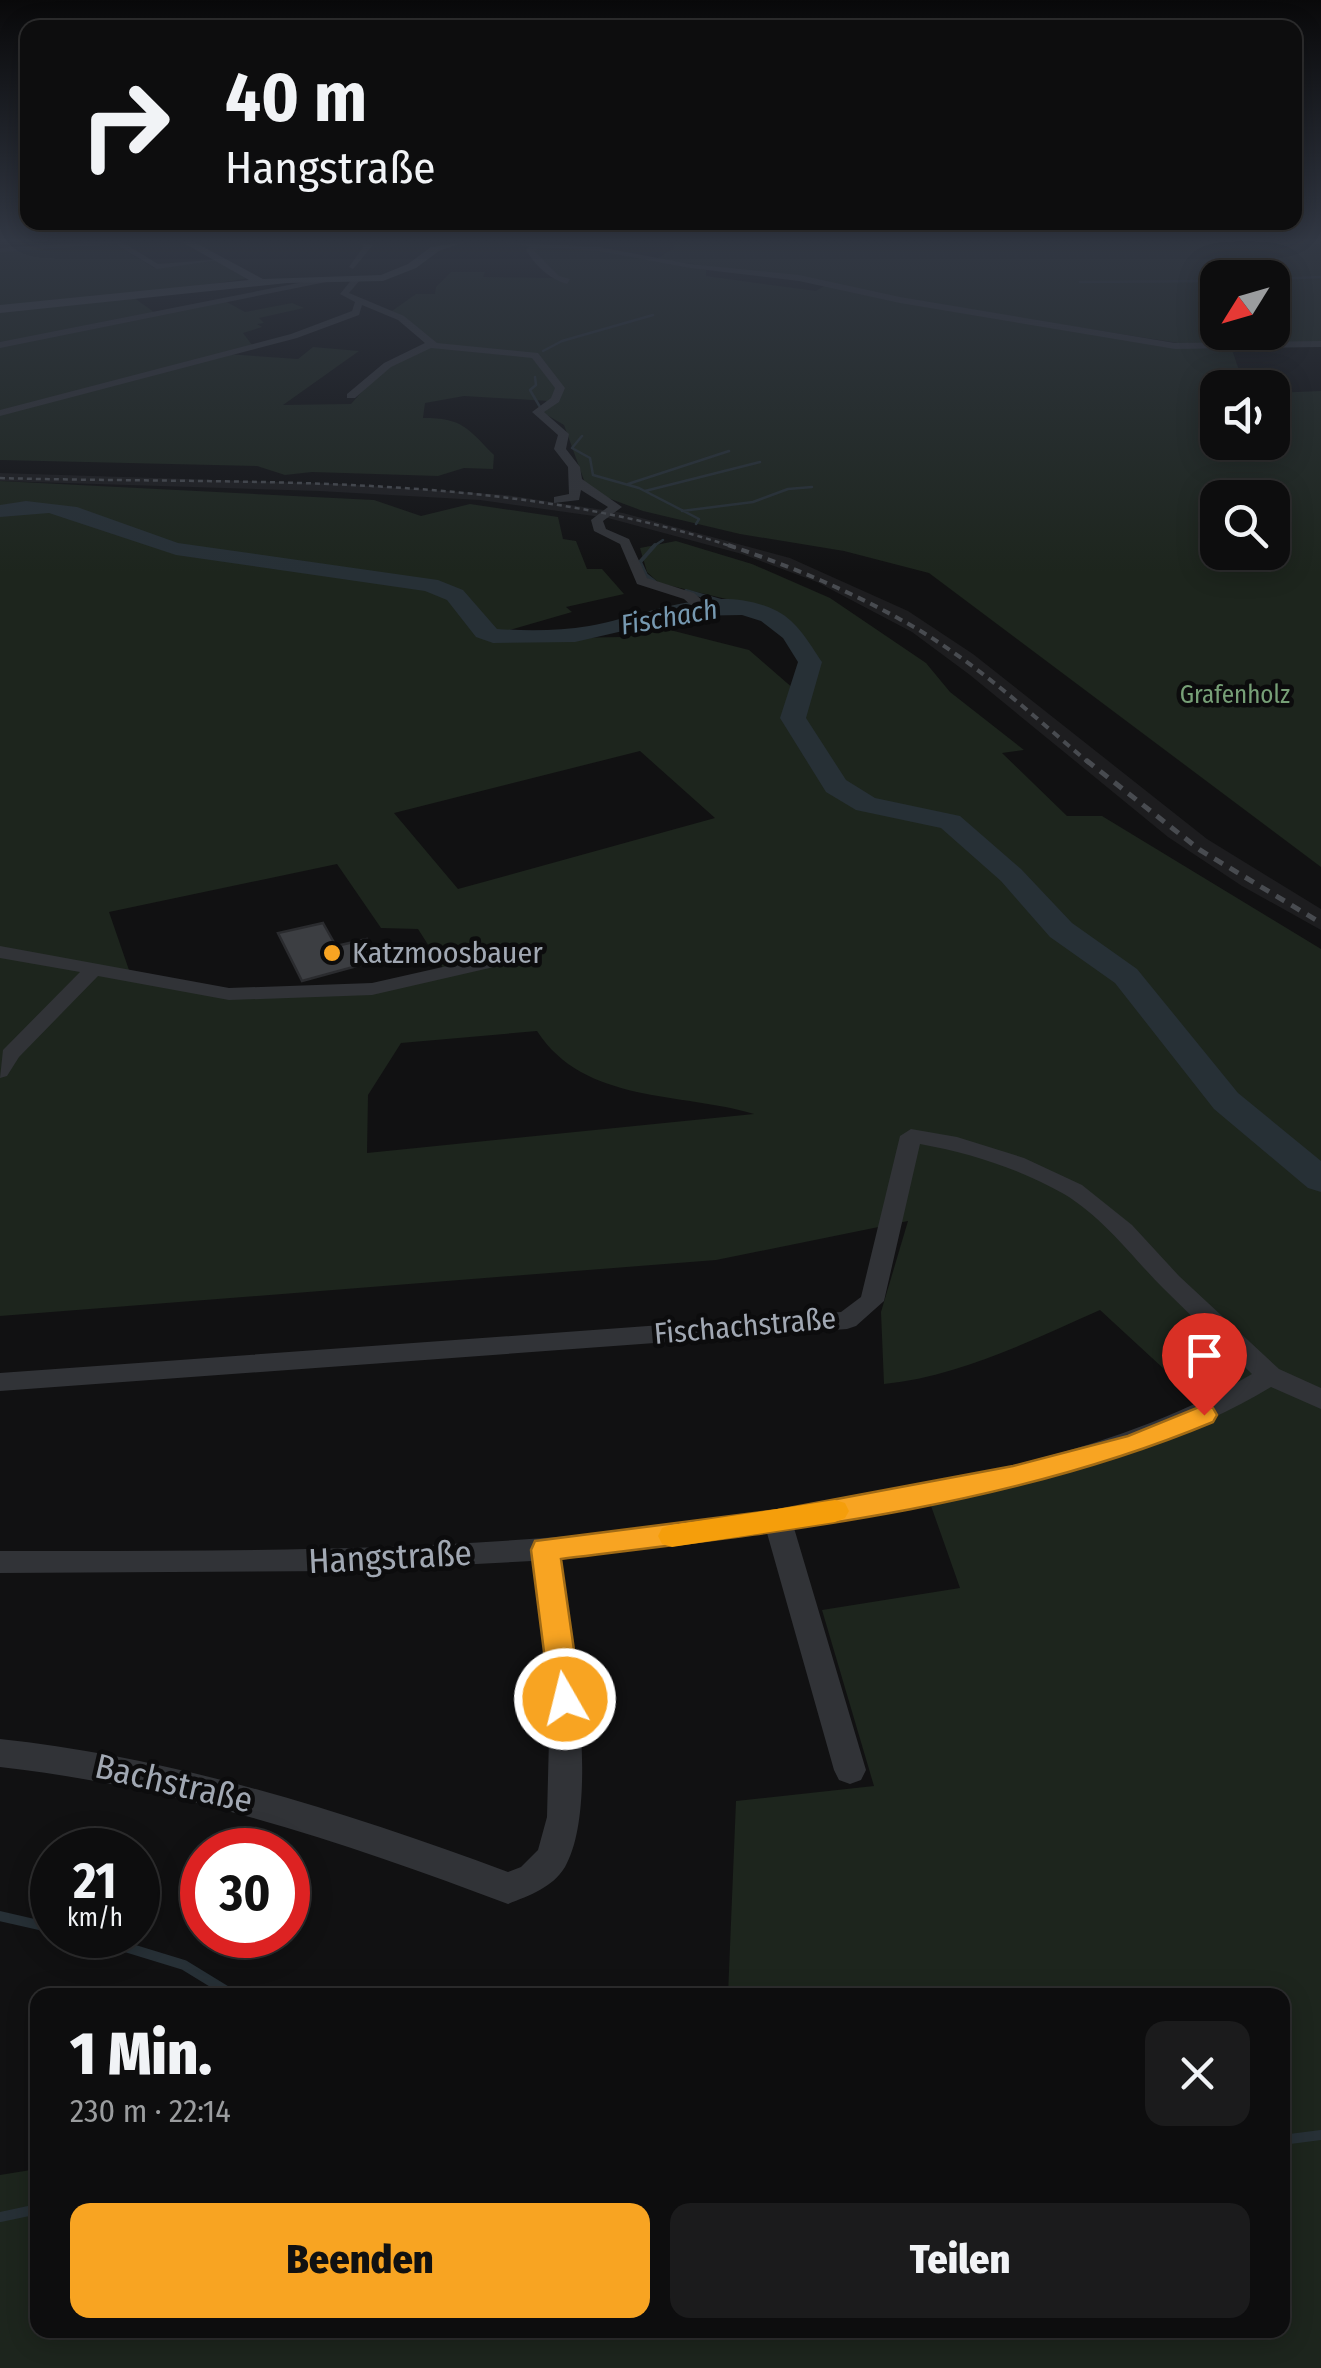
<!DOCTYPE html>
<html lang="de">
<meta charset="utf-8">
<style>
body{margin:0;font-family:"Fira Sans Condensed",sans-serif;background:#1b1b1c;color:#f1f3f6;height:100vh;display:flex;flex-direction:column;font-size:38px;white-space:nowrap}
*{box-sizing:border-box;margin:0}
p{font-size:32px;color:#9a9c9e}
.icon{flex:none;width:55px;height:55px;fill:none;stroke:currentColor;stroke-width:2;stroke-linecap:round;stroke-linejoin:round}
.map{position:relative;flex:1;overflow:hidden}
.sheet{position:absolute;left:30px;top:1988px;width:1260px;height:350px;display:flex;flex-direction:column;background:#0d0d0e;border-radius:20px;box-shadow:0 5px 25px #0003,0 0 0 2px #2d2d2e}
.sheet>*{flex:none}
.guide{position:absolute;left:20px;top:20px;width:1282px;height:210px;border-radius:20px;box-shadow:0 5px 25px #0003,0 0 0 2px #2d2d2e;background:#0d0d0e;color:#f1f3f6;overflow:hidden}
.needle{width:65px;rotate:233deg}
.tools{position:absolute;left:1200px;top:260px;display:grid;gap:20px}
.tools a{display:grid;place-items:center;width:90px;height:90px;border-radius:20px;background:#0d0d0e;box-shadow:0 5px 25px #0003,0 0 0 2px #2d2d2e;font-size:50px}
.speed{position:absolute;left:30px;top:1828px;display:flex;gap:20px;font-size:50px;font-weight:700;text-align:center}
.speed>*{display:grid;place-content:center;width:130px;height:130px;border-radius:50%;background:#0d0d0e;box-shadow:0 5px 25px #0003,0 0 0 2px #2d2d2e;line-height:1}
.speed small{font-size:25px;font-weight:400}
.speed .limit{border:15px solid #d22;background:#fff;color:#111}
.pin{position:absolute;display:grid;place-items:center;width:85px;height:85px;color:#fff;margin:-102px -42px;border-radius:50% 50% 50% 0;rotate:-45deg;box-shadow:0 0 10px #0007}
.pin .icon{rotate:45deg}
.me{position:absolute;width:110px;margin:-55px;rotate:352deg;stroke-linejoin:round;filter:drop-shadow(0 0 8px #0008)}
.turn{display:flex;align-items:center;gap:35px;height:210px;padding:0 40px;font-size:45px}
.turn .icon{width:130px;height:130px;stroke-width:2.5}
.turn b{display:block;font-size:70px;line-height:85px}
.round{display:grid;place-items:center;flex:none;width:105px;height:105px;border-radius:20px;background:#1b1b1c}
.summary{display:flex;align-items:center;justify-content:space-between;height:170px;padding:0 40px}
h1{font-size:60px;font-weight:800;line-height:75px}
.primary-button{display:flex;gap:20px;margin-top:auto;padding:20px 40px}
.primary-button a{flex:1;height:115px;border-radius:20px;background:#f8a422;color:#111;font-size:40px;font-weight:800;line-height:115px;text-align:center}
.primary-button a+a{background:#1b1b1c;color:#f1f3f6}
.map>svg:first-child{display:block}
.built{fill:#1d1d1f}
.green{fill:#1d251d;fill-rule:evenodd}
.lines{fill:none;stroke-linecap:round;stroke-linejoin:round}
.stream-far2{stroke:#273036;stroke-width:2.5}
.stream-far1{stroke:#273036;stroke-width:4}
.stream{stroke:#273036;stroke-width:10}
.river{fill:#273036;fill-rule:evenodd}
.building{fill:#3c3e42;stroke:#2a2b2e;stroke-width:2.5}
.street{fill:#313337;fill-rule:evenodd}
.secondary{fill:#3f4247;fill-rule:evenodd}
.rail-far2{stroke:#484b50;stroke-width:2.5;stroke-dasharray:5 4;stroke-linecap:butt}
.rail-far1{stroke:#484b50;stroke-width:4;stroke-dasharray:8 6;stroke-linecap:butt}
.rail{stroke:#484b50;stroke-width:5;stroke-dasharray:10 8;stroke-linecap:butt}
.route{fill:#f8a422;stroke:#a16b16;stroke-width:2.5}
.slow{fill:#f59e0b}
.poi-dot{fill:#f8a422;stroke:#0c0c0d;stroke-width:4}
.labels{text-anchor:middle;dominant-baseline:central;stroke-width:9;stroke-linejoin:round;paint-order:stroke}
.far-park-label{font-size:25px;fill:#77a077;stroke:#0c0c0d}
.far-water-label{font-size:28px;font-style:italic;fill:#7699b1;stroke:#0c0c0d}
.poi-label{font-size:30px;fill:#a1a8b3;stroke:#0c0c0d;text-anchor:start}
.street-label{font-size:30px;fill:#a1a8b3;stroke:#0c0c0d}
.near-street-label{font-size:35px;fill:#a1a8b3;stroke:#0c0c0d}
</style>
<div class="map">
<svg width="1321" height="2368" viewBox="0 0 1321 2368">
<rect width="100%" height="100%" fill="#111112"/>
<path class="built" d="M0,473L340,484L506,495L623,513L790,558L908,611L973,654L1207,839L1321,909V930L1242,886L1168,837L970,675L912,632L817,582L742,554L608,518L480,500L319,491L0,481Z"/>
<path class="green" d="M676,242H1321V343L1197,346L891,298L821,281L656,259L673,249ZM1218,278H1272V332H1218Z
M114,244L154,268L218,260L249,278L133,297L158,315L225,301L245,312L292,303L304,308L259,318L264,323L257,324L262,327L243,333L252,345L226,354L298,359L313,347L359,351L283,405L351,404L380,371L429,347L392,311L416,294H435L436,287L451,272H485L483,277L557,278L532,252L539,246L580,247L706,270V276L816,291L826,285L1197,348L1232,350L1239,370L1256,387L1218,388V442H1272L1273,393L1321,391V867L929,573L844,551L740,534L643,511L608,498L585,483L564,425L542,412L549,401L464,396L425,403L423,418C463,418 467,428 494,455L493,469L464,468L438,476L312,472L285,475L257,466L0,460V251ZM1218,498H1272V552H1218Z
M0,481L374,500L421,516L470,504L558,517L563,539L576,541L587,569H602L624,594L566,607L572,612L506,631L519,639L621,637L670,630L749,650L810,703L804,643L787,623L743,603L659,583L647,572L640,548L676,541L752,564L830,598L926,663L950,692L1024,750L1002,753L1067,816H1102L1321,949V2368H0V2175L37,2169L38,2330H1282V1995H728L736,1801L874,1786L822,1610L960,1588L930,1503L1099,1462L1215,1416L1100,1310C1030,1341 960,1376 884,1384L881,1312L908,1221L716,1260L0,1316ZM640,751L715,818L458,889L394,813ZM337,864L381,928L418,929L443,968L382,983L229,991L130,973L109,912ZM537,1031C584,1104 681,1092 754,1114L367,1153L368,1095L401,1043Z"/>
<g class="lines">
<path class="stream-far2" d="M1272,279L1321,277
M1080,282L1218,281
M543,351L562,341L653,315
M535,377L536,385L530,390L540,407
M582,436L572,448L590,458L593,475L639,488L699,519L696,524
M628,484L729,451
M645,491L760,462
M682,511L753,502L788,489L812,487
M651,548L663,540"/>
<path class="stream-far1" d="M655,545L640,562L646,575L655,582
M686,591L738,606"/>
<path class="stream" d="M0,1916L52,1928
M86,1935L184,1965L233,1995
M1282,2140L1321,2135
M0,2217L38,2209"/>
<path class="river" d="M26,501L77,507L178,543L438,580L463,590L497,629C528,631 559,631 589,626C649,615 717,581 777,611C798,622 809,643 822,662L806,718L846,780L875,798L960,816L1021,869L1072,923L1137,969L1238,1093L1321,1161V1192L1308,1188L1214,1109L1115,983L1050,937L1001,881L941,828L856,810L826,792L780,718L798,662L783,638L761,621L742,615L688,616L575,642L493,643L476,637L447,600L425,591L176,555L49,513L0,517V505Z"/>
</g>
<path class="building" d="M323,923L336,946L367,939L379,960L302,981L278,933Z"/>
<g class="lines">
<path class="street" d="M89,242H122L158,264L225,259L157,269L115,244L0,252V248Z
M356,242L373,245L353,269L349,267L364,246Z
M497,242L599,247L690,264L799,275L900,297L1175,343L1321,341V347L1175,349L900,303L799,281L690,268L599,251L540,247L534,251L559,276L570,279L567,284C549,279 536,266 526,250L530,246Z
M329,277L326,282L0,348V342Z
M353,278L360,280L349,293L404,316L437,343L538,353L565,388L559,402L544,412L569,434L566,449L580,467L582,479L622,507L603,521L606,529L629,539L647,578L694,593L711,608V614H701L684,599L637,584L620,544L594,531L591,520L608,507L581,490L579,500L554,503V497L569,494L568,467L554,449L558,435L532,412L551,398L555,388L532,358L431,348L391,367L355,398H347V394L384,363L425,343L398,320L362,305L359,315L297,338L0,416V410L291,334L352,311L355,302L340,294Z
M0,946L229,988L372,983L487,957L497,963L494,967L372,995L229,1000L98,976L19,1057L7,1076L0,1078L3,1050L80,972L0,958Z
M911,1129L957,1137L1024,1158L1082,1185L1132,1225L1179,1276L1279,1369L1321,1388V1409L1271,1387C1126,1473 958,1501 794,1528L866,1770L861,1780L850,1784L839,1780L834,1770L767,1533L560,1559C571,1631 601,1804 565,1867C552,1888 530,1895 508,1904C342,1841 177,1787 0,1767V1739C177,1758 342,1811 508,1872L521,1867L538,1850L547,1817L550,1699L532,1561L341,1571L0,1573V1551C181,1551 363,1552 544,1538C649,1530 754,1514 858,1496C996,1472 1130,1445 1252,1374C1223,1346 1193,1318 1164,1289C1132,1257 1104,1218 1064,1194C1020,1169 970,1153 920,1144L884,1301L856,1326L847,1329L0,1391V1373L841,1312L861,1297L900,1136Z"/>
<path class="secondary" d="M182,242H194L263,279L381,275L408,264L431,247L465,242L439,251L416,268L383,281L287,283L0,313V305L249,280Z"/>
<path class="rail-far2" d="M0,478C243,485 502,469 736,548"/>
<path class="rail-far1" d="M728,545C790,566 848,590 905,622C972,659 1030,713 1089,763"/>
<path class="rail" d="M1086,760L1200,850L1321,923"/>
</g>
<linearGradient id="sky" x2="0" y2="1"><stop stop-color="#09090a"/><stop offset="0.42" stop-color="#323844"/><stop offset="1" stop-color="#323844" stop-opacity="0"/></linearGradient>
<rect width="1321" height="573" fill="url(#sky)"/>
<path class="route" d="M1204,1405L1213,1408L1217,1415L1213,1422C1007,1508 781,1532 561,1559L581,1699L576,1708L565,1712L554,1708L550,1699L531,1550L535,1541L778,1510L1013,1466L1128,1436Z"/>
<path class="slow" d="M835,1500L845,1503L849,1511L845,1518L835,1522L672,1547L662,1544L658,1536L662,1528L672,1525Z"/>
<circle class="poi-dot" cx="332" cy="953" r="10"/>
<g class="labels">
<g class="far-park-label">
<text x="1235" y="695">Grafenholz</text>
</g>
<g class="far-water-label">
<text transform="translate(669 617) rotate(-10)">Fischach</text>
</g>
<g class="poi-label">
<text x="352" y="953">Katzmoosbauer</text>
</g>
<g class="street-label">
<text transform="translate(745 1326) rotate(-5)">Fischachstraße</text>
</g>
<g class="near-street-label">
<text transform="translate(390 1557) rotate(-3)">Hangstraße</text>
<text transform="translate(174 1783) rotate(13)">Bachstraße</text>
</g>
</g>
</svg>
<div class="tools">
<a><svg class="needle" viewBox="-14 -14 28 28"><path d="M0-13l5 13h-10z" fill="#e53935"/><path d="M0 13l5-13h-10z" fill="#9a9c9e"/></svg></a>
<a><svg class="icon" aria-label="sound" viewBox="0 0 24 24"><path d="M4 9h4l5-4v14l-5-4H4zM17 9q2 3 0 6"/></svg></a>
<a><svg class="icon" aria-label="search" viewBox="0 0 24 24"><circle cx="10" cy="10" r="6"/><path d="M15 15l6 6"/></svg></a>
</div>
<div class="speed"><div>21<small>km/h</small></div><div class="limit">30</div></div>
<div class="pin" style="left:1204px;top:1415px;background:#d93025"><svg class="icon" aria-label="arrive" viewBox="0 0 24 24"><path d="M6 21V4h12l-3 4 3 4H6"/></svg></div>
<svg class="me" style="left:565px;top:1699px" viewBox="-20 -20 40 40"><circle r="17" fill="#f8a422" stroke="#fff" stroke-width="3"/><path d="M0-11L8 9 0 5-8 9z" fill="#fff"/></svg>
<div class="guide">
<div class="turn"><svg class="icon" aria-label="right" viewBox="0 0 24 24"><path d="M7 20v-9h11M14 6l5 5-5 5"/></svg><div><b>40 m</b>Hangstraße</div></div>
</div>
<section class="sheet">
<div class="summary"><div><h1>1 Min.</h1><p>230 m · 22:14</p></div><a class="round"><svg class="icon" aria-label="close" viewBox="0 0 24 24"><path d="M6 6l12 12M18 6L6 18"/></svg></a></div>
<div class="primary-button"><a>Beenden</a><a>Teilen</a></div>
</section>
</div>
